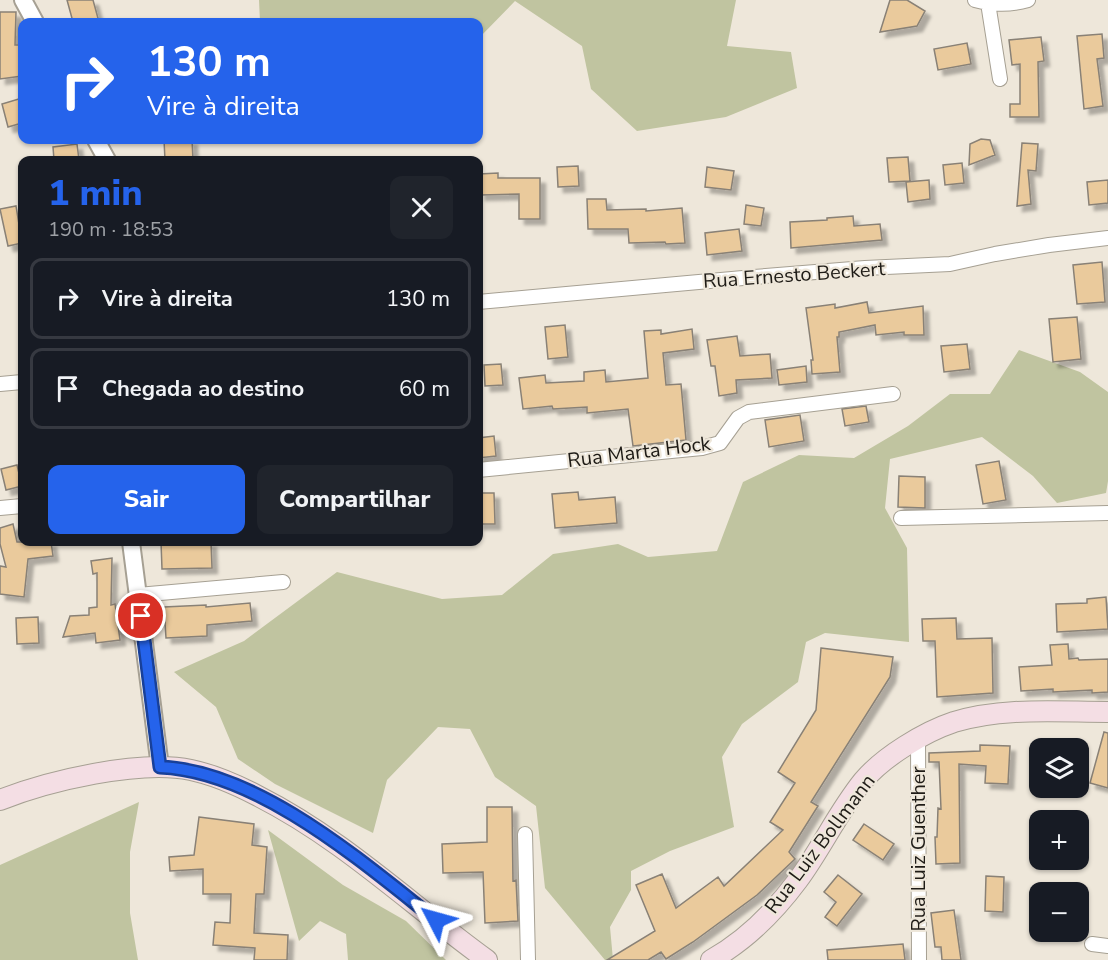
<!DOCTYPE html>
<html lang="pt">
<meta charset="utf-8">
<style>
body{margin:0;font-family:"Nunito Sans",sans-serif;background:#20242c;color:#f1f3f6;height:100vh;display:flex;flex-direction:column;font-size:22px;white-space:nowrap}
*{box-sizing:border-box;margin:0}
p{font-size:20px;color:#9ea1a6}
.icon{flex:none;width:33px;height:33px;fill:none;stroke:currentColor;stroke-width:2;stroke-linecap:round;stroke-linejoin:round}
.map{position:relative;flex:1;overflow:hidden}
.drawer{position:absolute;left:18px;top:156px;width:465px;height:390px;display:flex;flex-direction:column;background:#171b24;border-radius:12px;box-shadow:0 2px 4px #0004}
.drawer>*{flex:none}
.hud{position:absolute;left:18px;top:18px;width:465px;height:126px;border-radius:12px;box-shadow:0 2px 4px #0004;background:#2563eb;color:#fff;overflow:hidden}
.fabs{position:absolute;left:1029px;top:738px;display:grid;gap:12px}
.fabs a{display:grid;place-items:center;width:60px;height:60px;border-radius:12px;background:#171b24;box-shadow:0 2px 4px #0004;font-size:30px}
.pin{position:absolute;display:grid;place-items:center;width:51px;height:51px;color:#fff;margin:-26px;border:3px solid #fff;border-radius:50%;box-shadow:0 2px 6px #0007}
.me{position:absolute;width:66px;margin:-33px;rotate:309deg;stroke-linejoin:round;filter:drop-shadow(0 0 4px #0008)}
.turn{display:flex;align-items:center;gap:21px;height:126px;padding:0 30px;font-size:27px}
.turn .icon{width:78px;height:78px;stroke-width:2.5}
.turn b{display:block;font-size:42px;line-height:51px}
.round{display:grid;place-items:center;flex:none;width:63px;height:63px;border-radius:12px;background:#20242c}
.head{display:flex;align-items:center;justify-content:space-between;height:102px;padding:0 30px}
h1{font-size:36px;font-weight:800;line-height:45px;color:#2563eb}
.button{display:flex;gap:12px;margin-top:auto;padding:12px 30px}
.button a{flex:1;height:69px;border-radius:12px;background:#2563eb;color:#fff;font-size:24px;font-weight:800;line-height:69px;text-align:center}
.button a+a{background:#20242c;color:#f1f3f6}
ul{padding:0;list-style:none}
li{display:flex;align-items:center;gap:18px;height:81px;margin:0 12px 9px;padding:0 18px;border:3px solid #363941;border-radius:12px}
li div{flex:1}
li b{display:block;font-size:22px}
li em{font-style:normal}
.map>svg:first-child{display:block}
.green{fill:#c0c4a0}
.building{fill:#eaca9c;stroke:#898176;stroke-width:1.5;filter:url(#shadow)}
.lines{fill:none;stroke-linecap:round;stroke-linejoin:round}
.minor-casing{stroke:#a6a093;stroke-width:16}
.tertiary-casing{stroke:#a6a093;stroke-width:20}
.secondary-casing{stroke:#a6a093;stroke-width:22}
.minor{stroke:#fff;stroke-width:14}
.tertiary{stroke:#fff;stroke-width:16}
.secondary{stroke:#f4dee4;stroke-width:20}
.route-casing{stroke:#184099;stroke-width:15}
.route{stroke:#2563eb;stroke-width:10}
.labels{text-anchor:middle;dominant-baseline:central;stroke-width:4.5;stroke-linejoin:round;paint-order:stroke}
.street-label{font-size:20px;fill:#1e1b16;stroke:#eee7da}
</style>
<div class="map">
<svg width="1108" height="960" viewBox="0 0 1108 960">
<defs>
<filter id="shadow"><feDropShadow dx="5.5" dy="5.5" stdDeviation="1.5" flood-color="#0004"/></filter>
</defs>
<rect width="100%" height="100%" fill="#eee7da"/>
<path class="green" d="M259,0H736L727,46L791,52L797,88L726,117L637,131L591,89L582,46L515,1L479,38L478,22H260Z
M1019,350L1080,372L1108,392V481L1106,493L1057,503L1033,476L982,437L890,459L885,508L907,548L909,642L825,633L806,642L798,682L742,724L722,757L734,827L670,851L631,871V890L610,927L613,960H605L545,888L536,806L495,777L470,729L438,727L387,780L373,833L275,784L238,759L216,707L174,672L244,641L337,572L442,599L502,595L553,554L618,544L648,557L717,551L743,482L799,455L854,458L908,426L950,394H990Z
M139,802L130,852V913L138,960H0V865Z
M268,830L343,885L406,921L446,960H348L346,934L320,921L299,941Z"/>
<path class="building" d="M67,0H93L99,22H73Z
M890,0H907L925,11L917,26L880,32Z
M0,12H16L15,45H20L22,76L0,79Z
M1102,34L1104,58L1097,59L1103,106L1084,109L1077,36Z
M1041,37L1044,61L1038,62L1039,117H1010V104H1020V64L1012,65L1009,40Z
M967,43L971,64L938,70L934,49Z
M22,98V123L8,127L2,104Z
M981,139L990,140L995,155L969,165L970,144Z
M164,140H192L193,160H165Z
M1022,143L1038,144L1036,171L1028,170L1031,204L1017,206Z
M77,144L79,160H54L53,147Z
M908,157L910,181L889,182L887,158Z
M962,163L964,183L945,185L943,165Z
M578,166L579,186L558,187L557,167Z
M707,167L734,171L731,190L705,187Z
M498,173V178H540V219H519V194L480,195L479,174Z
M929,180L930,199L908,202L906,182Z
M1108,180V203L1089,205L1087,182Z
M587,199H606L607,210L646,209V211L682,208L685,243L666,244L665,242L629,243L628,229H588Z
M746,205L764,208L761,226L744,224Z
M16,206L22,243L8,246L0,209Z
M853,216L854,226L880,224L882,240L791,248L790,222L827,220V218Z
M739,229L742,251L707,255L705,233Z
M1102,262L1105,302L1077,304L1073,265Z
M867,302L869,313L923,306L924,335H904V332L876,335L875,325L839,332V337H837L840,372L812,374L811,360H813L806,308L835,304V308Z
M1077,317L1081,359L1053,362L1049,319Z
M565,325L568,357L548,359L545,327Z
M692,329L694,349L663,353L666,385L681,384L686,440L633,446L628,409L587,413V407L553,409L552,406L523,409L519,378L545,375L546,383L584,381V372L605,370L606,382L648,378L644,331L661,330V334Z
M737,336L740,356L770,354L772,378L736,380L737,393L719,396L715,366H711L707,340Z
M967,344L970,369L944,372L941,346Z
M501,364L503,385L485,386L484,365Z
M806,366L807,382L779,385L777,370Z
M866,406L869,422L845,426L842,409Z
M800,415L804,441L769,447L765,420Z
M494,436L496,456L478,458V438Z
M999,461L1006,500L983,504L976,465Z
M17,465L22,486L6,490L1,469Z
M899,476L925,477V508L898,507Z
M578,492L579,500L615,497L617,523L555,528L552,494Z
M478,493H494L495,524H478Z
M13,524L17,542H51L53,556L28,559L24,597L0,594V566L6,567L0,544V528Z
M161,542H211L212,568L162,569Z
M112,558L111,605L115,604L120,640L96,643L95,633L63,637L70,616L89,615V608L97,607V573L93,574L91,561Z
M1106,597L1108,629L1057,632L1056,604L1087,603V599Z
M250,603L252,621L207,625V636L166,638L164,607L206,605V607Z
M38,617L39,643L17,644L16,618Z
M956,618L957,639L992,638L993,693L937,697L935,641H923L922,619Z
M1068,644L1069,659L1078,658L1079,660L1108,659V692L1092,693V690L1053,692V689L1021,691L1019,667L1052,665L1050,645Z
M821,648L893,657L890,677L811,802L818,806L789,852L795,859L757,895L693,942L666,959L661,952L648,960H607L655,931L636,885L662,874L676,908L718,877L724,886L783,830L770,822L795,783L778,772L816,710Z
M1104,732L1108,733V788L1090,783Z
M980,745L1010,746L1008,784L985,783L986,766L959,764L960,863L936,864L935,837H937L938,808L941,809L939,762H929V753L980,751Z
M487,807H512L513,881L516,880L518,921L485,923L483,872L443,873L442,844L487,842Z
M199,817L254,824L252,845L267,847L264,894H256L254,933L288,935L287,960H254L255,948L213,945L215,922L230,923L231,894H203V869L170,871L169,857L194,855Z
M864,824L894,844L883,860L853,840Z
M838,875L862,894L837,926L825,917L836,902L824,892Z
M986,876L1004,877L1003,912L985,911Z
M954,910L961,960H942L941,947H935L931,913Z
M903,944L905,960H828L827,950Z"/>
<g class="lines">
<g class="minor-casing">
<path id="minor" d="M975,0C993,5 1011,5 1028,0
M988,3L1000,79
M478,302L754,277L865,268L950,264L995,254L1049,245L1108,238
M0,384L22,382
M478,470L702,448L720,443L738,418L749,412L893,394
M0,508L22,506
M901,518L1108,513
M138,595L283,582
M918,738L919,960
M525,834L528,960
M1092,944L1108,946"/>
</g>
<g class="tertiary-casing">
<path id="tertiary" d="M23,0L35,22
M96,140L107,160
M131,542L160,767"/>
</g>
<g class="secondary-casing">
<path id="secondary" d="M0,800C48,781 140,759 191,770C215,775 237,785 258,796C343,839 411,905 487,960
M711,960C745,941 775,911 798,880C821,849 838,812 863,781C883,757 924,732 954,722C1003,707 1058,712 1108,712"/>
</g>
<use href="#minor" class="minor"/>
<use href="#tertiary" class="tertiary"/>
<use href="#secondary" class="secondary"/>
</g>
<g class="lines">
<g class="route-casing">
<path id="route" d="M141,616L160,767C258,771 361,861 436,920"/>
</g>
<use href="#route" class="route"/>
</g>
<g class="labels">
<g class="street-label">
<text transform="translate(794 275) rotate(-4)">Rua Ernesto Beckert</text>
<text transform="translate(639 452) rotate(-7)">Rua Marta Hock</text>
<text transform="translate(820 844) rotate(-53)">Rua Luiz Bollmann</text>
<text transform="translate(918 849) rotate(-90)">Rua Luiz Guenther</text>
</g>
</g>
</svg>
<div class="fabs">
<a><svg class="icon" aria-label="layers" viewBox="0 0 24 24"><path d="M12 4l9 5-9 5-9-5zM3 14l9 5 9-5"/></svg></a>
<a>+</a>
<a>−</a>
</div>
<div class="pin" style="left:141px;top:616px;background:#d93025"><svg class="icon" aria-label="arrive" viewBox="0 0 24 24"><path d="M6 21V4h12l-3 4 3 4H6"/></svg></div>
<svg class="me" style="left:436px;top:920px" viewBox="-20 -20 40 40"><path d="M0-17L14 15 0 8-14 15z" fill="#2563eb" stroke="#fff" stroke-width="4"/></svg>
<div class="hud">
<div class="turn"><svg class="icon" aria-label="right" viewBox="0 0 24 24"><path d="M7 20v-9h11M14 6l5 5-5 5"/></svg><div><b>130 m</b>Vire à direita</div></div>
</div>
<section class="drawer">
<div class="head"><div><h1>1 min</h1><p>190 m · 18:53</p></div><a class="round"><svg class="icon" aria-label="close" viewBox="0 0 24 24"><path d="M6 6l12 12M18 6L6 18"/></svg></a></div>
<ul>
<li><svg class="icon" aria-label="right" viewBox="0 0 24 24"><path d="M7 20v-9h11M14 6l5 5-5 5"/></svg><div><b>Vire à direita</b></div><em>130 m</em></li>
<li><svg class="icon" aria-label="arrive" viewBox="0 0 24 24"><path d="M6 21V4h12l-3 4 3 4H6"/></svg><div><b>Chegada ao destino</b></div><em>60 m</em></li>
</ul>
<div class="button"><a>Sair</a><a>Compartilhar</a></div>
</section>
</div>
